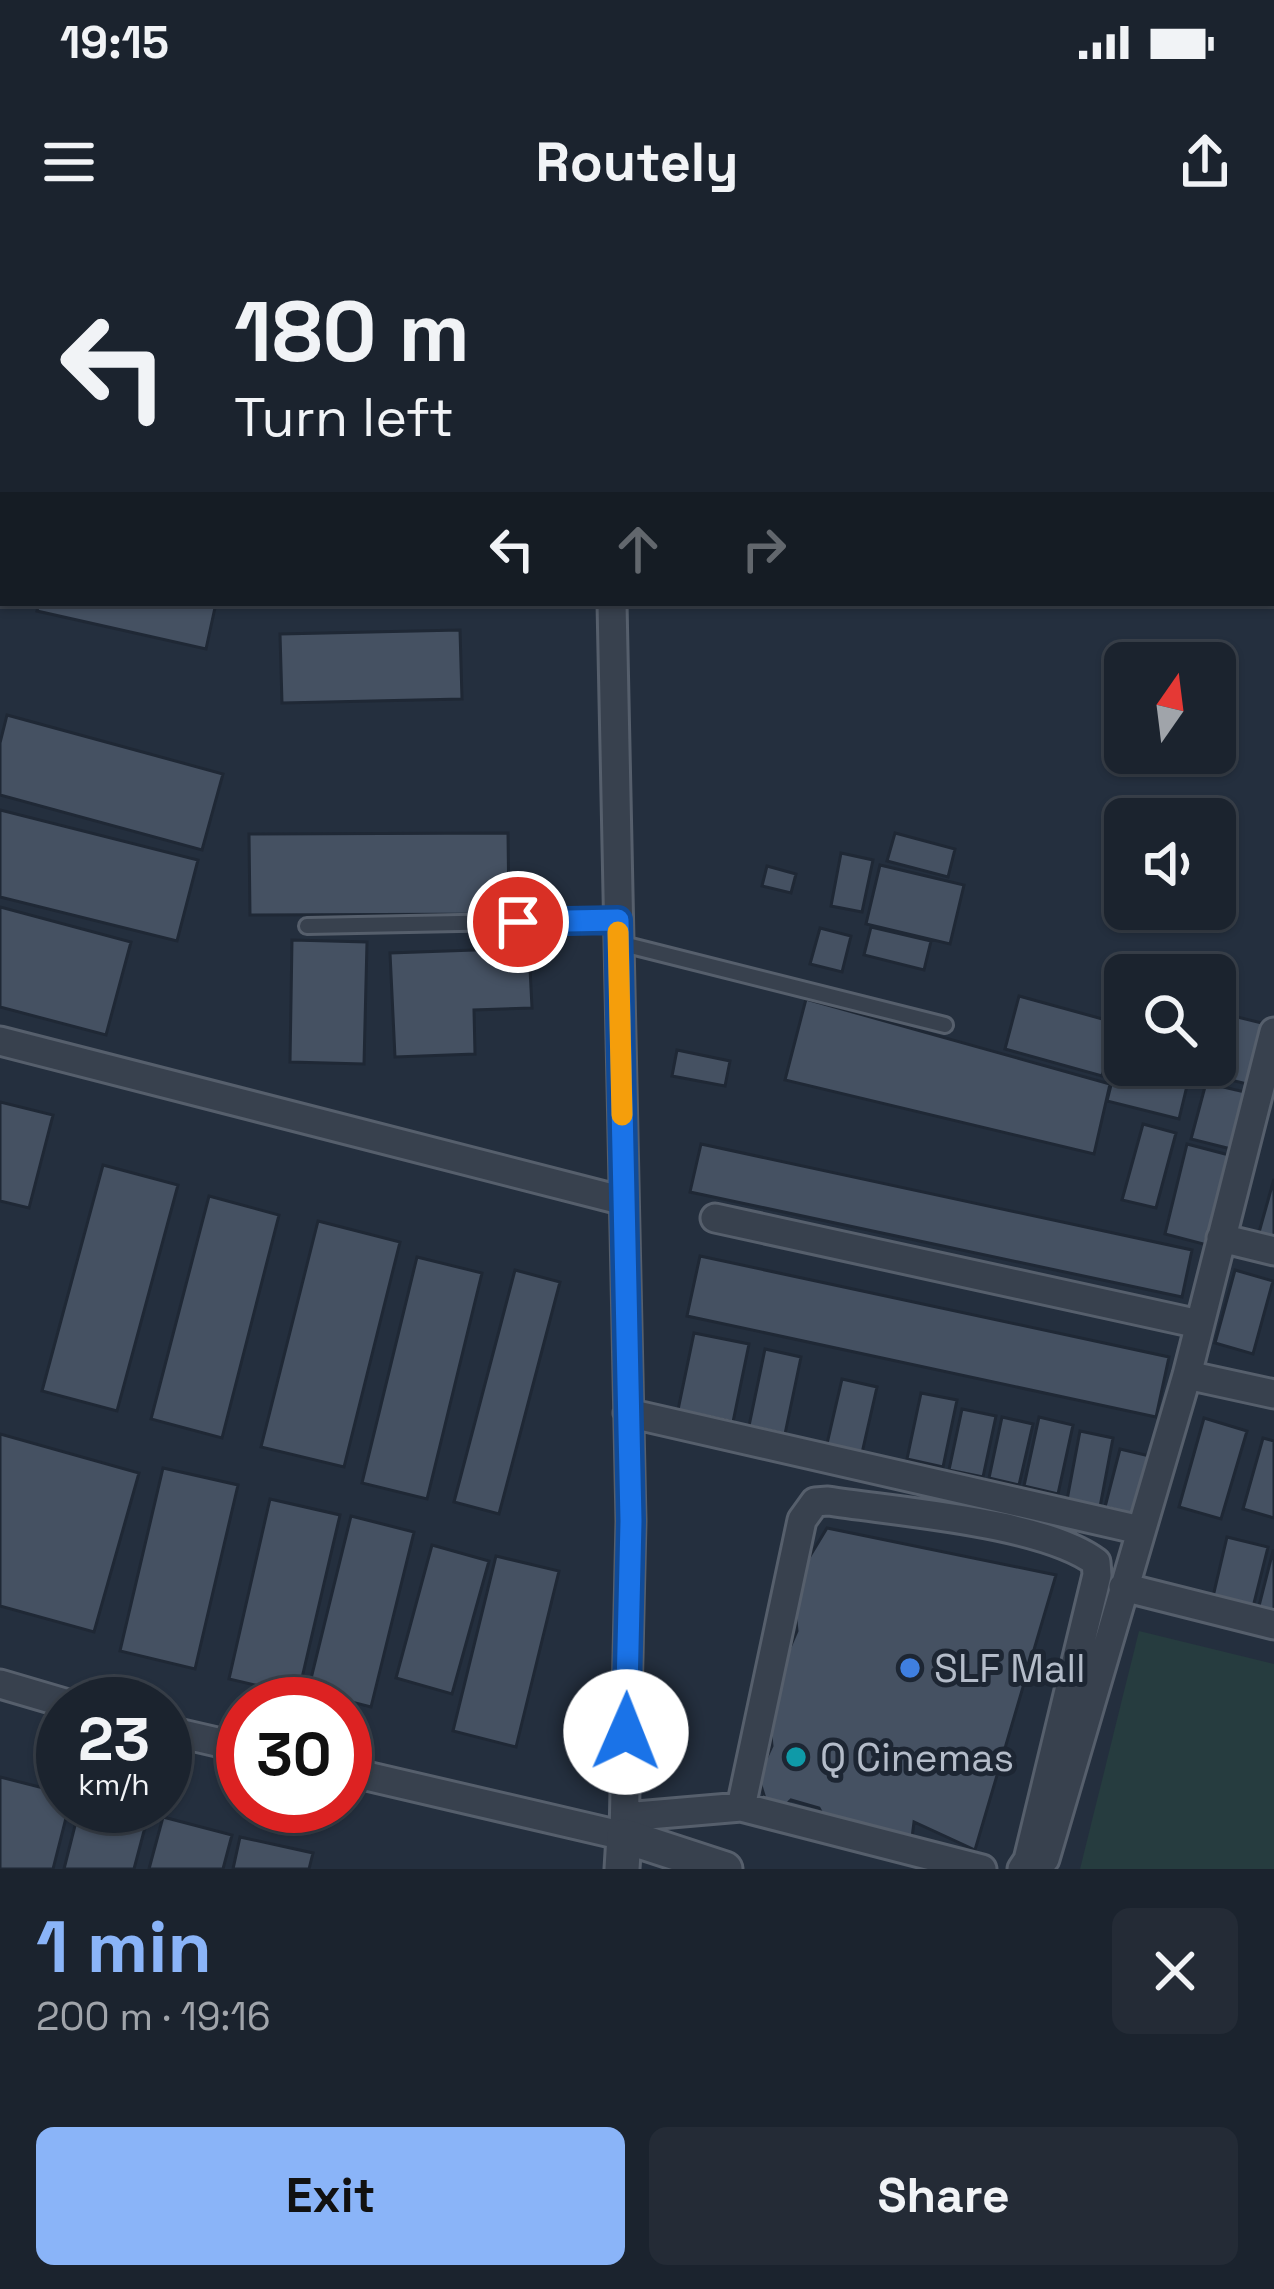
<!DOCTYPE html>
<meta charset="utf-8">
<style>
body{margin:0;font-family:"Space Grotesk",sans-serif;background:#242b36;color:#f1f3f6;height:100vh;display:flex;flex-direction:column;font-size:45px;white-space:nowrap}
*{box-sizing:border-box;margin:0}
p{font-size:39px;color:#a0a4aa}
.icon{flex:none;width:66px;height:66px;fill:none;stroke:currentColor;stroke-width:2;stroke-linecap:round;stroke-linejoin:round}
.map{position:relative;height:1629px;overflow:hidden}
.sheet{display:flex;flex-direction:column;background:#1b232e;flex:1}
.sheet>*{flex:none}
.hud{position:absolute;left:0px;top:0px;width:1275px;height:366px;box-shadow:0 3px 9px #0004,0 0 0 3px #39404a;background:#1b232e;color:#f1f3f6;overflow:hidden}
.needle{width:78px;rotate:14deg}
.tools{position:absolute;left:1104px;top:402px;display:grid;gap:24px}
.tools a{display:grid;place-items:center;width:132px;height:132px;border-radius:18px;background:#1b232e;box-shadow:0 3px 9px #0004,0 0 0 3px #39404a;font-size:60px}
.speed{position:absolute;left:36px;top:1437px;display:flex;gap:24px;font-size:60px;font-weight:700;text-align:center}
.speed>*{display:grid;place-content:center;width:156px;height:156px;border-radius:50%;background:#1b232e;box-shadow:0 3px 9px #0004,0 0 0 3px #39404a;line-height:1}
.speed small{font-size:30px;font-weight:400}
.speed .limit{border:18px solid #d22;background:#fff;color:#111}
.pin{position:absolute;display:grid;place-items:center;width:102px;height:102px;color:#fff;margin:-51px;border:6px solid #fff;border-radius:50%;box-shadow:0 3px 12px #0007}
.me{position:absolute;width:132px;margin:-66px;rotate:1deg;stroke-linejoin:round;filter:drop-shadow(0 0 9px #0008)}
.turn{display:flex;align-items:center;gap:42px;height:252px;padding:0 36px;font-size:54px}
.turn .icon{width:156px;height:156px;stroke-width:2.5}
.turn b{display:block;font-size:84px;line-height:102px}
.lanes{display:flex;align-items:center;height:114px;padding:0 36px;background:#0003;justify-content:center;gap:60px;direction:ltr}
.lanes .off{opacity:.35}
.round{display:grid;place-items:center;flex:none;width:126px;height:126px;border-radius:18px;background:#242b36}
.summary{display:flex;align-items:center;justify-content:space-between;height:204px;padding:0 36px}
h1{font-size:72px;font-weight:600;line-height:90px;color:#8ab4f8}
.action{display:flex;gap:24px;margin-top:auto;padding:24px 36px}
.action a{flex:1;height:138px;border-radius:18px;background:#8ab4f8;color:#111;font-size:48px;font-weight:600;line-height:138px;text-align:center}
.action a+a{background:#242b36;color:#f1f3f6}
.status{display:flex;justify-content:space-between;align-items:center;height:84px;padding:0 60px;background:#1b232e;direction:ltr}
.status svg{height:33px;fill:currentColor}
header{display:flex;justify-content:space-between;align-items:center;height:156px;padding:0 36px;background:#1b232e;font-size:54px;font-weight:600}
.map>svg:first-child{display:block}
.green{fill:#263c3f}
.building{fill:#455162;stroke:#1f2835;stroke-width:3}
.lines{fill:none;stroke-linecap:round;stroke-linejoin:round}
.service-casing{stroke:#565f6c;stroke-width:20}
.minor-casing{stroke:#565f6c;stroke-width:33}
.tertiary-casing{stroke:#565f6c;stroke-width:39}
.service{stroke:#38414e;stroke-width:14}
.minor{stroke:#38414e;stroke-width:27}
.tertiary{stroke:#38414e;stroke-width:33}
.route-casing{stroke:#114b97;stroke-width:30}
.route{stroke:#1a73e8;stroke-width:21}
.slow{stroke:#f59e0b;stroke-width:21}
.shop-dot{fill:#3f7fe0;stroke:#1d2633;stroke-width:4.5}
.culture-dot{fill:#0f9aa8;stroke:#1d2633;stroke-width:4.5}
.labels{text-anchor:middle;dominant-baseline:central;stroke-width:10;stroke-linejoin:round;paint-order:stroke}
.poi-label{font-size:39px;fill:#b4bcc9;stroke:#1d2633;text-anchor:start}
</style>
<div class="status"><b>19:15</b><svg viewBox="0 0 49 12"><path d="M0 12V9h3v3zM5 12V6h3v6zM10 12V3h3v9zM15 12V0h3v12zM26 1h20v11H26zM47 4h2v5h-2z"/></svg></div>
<header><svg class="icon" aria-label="menu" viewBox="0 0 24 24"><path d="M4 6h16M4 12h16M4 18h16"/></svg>Routely<svg class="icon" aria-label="share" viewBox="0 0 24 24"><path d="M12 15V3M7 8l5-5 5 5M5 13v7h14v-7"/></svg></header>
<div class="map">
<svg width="1274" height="1629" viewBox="0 0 1274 1629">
<rect width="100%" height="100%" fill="#242f3e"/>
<path class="green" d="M1139,1391L1274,1424V1629H1080Z"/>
<path class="building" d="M61,0H228V3H61Z
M39,363H216L206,409L37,371Z
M460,390L462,459L282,463L280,394Z
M7,475L223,534L202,610L0,555V503Z
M0,570L198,620L177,701L0,657Z
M508,593L509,674L250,675L249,594Z
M895,593L955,609L948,637L887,621Z
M841,613L873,620L862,672L831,666Z
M880,625L964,645L950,704L866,684Z
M767,626L796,634L791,653L762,646Z
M0,667L131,702L106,795L0,767Z
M871,687L931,701L924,730L864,715Z
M820,688L851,696L842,732L810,724Z
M292,700L367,702L364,824L290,822Z
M529,708L532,768L474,770L475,814L395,817L390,713Z
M1019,756L1117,783L1102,836L1005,809Z
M806,759L1110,844L1094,914L785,840Z
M1225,774L1266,784L1251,845L1210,835Z
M1125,790V825H1192L1179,879L1107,861Z
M677,810L730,821L725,846L672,836Z
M1206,843L1245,852L1231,909L1191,899Z
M0,862L53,875L29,968L0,961Z
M1143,884L1176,893L1156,968L1122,960Z
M701,904L1192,1010L1182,1057L690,952Z
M1187,904L1229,915L1207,1005L1165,994Z
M103,925L178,945L117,1171L42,1151Z
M1274,939V1007L1256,1003Z
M209,956L279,975L222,1198L151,1179Z
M318,981L400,1002L344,1227L261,1207Z
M700,1016L1169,1117L1156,1177L687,1076Z
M417,1017L482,1033L427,1259L362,1243Z
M515,1030L560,1042L499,1274L454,1262Z
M1235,1030L1273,1041L1253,1114L1215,1103Z
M694,1093L749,1104L733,1182L678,1170Z
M765,1109L801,1117L785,1194L749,1186Z
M842,1139L877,1147L862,1213L827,1204Z
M921,1153L957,1160L943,1227L907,1219Z
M962,1169L996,1176L983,1237L949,1230Z
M1002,1177L1033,1184L1019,1245L989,1238Z
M1039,1177L1073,1185L1058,1254L1024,1246Z
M1204,1178L1247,1191L1221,1279L1179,1267Z
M1080,1191L1113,1198L1100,1267L1067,1260Z
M0,1194L139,1233L94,1392L0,1366Z
M1263,1198L1274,1201V1278L1243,1269Z
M1120,1209L1158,1218L1140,1276L1105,1267Z
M163,1228L238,1245L195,1429L120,1411Z
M270,1259L340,1275L298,1455L229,1439Z
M351,1276L414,1292L371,1467L308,1451Z
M827,1288L1056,1335L975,1610L914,1582L912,1598L824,1577L819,1568L791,1560L782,1569L767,1565L758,1536L772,1506L769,1476L774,1445L797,1391L795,1370L807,1321Z
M1227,1297L1268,1307L1252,1371L1212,1361Z
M432,1305L489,1321L452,1454L396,1438Z
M1273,1311H1274V1374L1258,1370Z
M496,1316L559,1331L516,1507L453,1491Z
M0,1537L63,1553V1566H69L53,1629H0Z
M80,1566H108L148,1576L134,1629H64Z
M163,1577L232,1595L223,1629H149Z
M240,1597L313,1613L309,1629H233Z"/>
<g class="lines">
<g class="service-casing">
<path id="service" d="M307,686L618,680
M619,703L945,785"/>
</g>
<g class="minor-casing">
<path id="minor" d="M604,0V3
M1065,3L1066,0
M0,84L2,0
M1272,236L1274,237
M0,801L624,961
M715,978L1199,1084
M1221,998L1274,1011
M1187,1135L1274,1154
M628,1173L1140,1290
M1123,1347L1274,1385
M0,1444L68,1464
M165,1490L243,1508
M345,1531L624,1596L631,1281L612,363
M741,1567L802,1280L815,1262L828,1261C899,1272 1042,1282 1096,1322L1097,1335L1028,1620L1022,1629
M625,1577L741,1567L982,1629
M1045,1619L1187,1135L1274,792"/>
</g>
<g class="tertiary-casing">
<path id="tertiary" d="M622,1629L624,1596L725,1629"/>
</g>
<use href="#service" class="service"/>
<use href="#minor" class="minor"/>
<use href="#tertiary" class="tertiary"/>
</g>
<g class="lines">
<g class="route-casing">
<path id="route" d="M518,682L618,680L631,1281L626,1492"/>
</g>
<use href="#route" class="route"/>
<path class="slow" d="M618,692L622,875"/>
</g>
<circle class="shop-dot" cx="910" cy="1428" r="12"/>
<circle class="culture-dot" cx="796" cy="1517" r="12"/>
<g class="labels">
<g class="poi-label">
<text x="934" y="1428">SLF Mall</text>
<text x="820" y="1517">Q Cinemas</text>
</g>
</g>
</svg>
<div class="tools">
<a><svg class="needle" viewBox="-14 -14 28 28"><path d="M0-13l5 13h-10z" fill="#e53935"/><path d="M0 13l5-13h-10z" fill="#a0a4aa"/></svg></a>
<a><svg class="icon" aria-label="sound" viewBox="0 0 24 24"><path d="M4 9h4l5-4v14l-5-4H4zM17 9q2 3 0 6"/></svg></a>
<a><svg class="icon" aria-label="search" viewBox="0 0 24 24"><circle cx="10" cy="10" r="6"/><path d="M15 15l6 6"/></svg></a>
</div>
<div class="speed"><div>23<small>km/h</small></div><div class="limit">30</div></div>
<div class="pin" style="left:518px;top:682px;background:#d93025"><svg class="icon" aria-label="arrive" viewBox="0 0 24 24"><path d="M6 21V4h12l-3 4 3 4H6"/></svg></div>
<svg class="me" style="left:626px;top:1492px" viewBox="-20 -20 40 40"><circle r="19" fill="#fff"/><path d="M0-13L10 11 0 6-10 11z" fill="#1a73e8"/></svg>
<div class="hud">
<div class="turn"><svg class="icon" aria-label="left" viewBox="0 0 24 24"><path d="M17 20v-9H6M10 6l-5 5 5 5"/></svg><div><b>180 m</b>Turn left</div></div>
<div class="lanes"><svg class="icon" aria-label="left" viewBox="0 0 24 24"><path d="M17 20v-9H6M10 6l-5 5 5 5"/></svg><svg class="icon off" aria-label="ahead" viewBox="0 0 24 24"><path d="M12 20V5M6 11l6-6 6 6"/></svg><svg class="icon off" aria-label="right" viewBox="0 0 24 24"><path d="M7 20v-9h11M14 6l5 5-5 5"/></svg></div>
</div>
</div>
<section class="sheet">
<div class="summary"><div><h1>1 min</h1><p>200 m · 19:16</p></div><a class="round"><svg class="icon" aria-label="close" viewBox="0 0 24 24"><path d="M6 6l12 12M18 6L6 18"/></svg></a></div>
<div class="action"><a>Exit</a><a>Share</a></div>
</section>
